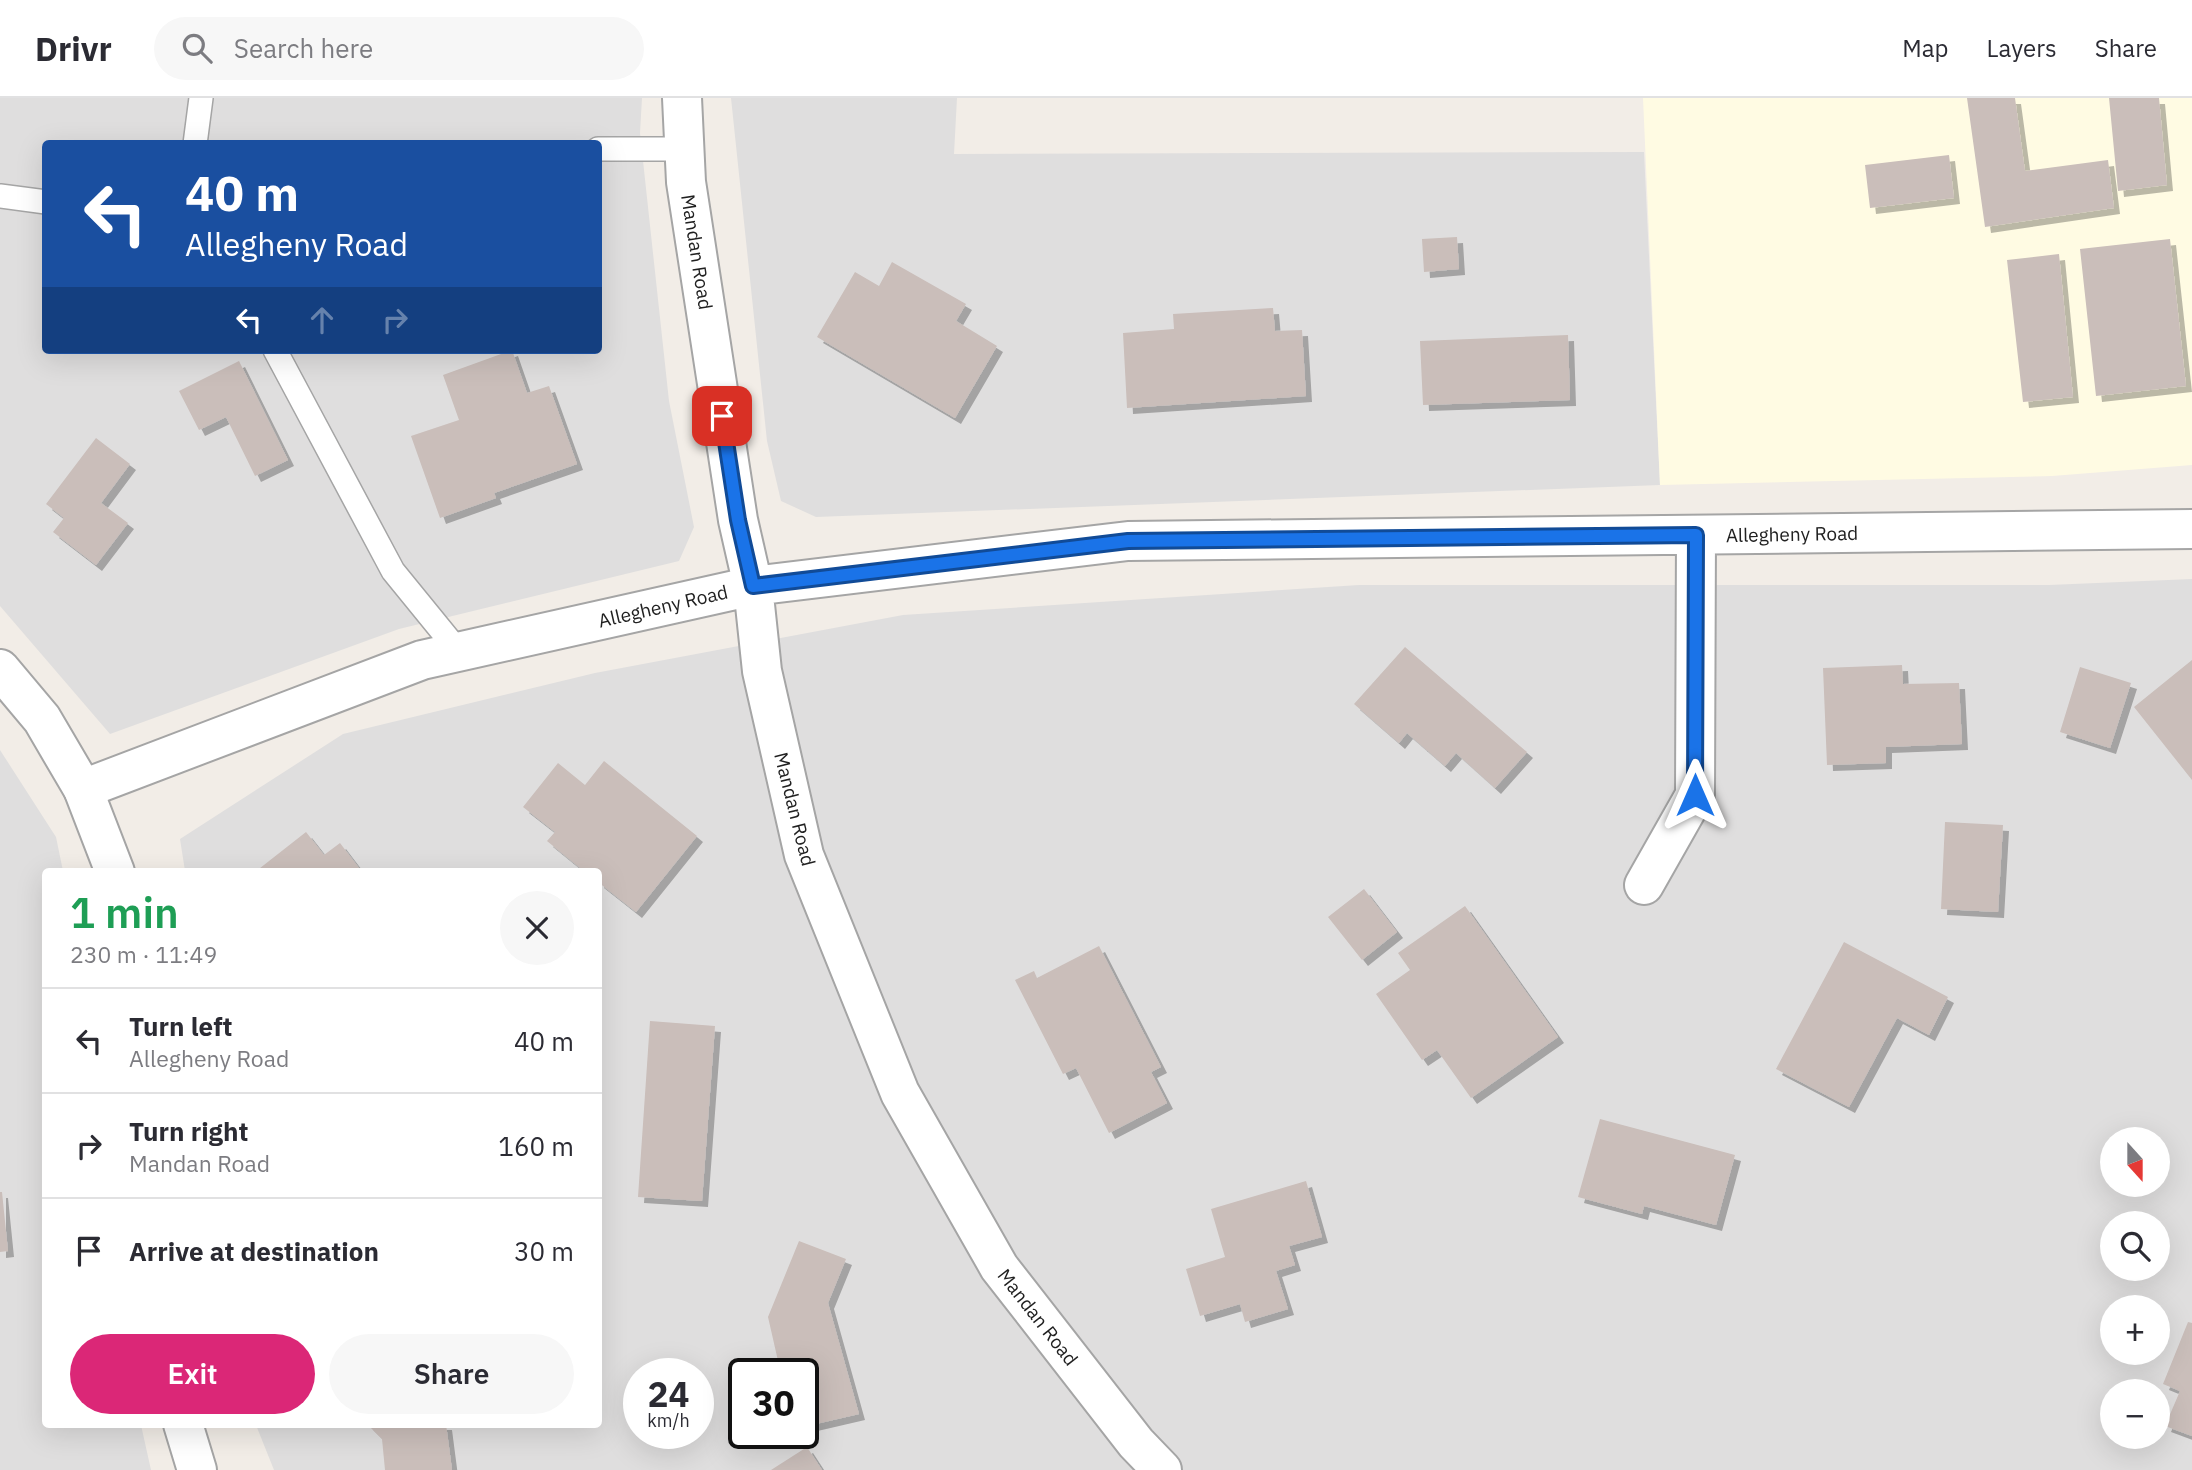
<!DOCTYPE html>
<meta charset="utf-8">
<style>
body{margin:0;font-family:"IBM Plex Sans",sans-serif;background:#f7f7f7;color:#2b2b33;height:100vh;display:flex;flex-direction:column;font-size:26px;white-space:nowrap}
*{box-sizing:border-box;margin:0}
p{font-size:23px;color:#7c7c81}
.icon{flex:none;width:38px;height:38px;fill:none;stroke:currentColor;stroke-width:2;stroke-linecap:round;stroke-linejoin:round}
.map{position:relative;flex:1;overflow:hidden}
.side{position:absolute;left:42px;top:770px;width:560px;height:560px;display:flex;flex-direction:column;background:#fff;border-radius:7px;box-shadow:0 7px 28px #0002}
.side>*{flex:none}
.top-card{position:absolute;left:42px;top:42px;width:560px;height:214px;border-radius:7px;box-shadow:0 7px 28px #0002;background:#1a4fa0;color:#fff;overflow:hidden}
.needle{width:46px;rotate:159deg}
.tools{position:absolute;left:2100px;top:1029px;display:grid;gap:14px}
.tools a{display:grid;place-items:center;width:70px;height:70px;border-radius:50%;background:#fff;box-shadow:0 7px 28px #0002;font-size:35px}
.speed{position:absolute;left:623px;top:1260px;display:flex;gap:14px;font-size:35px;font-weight:700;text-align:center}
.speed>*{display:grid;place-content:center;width:91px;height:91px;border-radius:50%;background:#fff;box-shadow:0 7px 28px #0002;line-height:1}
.speed small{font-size:18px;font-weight:400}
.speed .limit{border:4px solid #111;border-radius:10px;background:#fff;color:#111}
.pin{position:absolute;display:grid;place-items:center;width:60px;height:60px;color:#fff;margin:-30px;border-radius:14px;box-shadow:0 4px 10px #0006}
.me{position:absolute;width:77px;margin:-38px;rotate:0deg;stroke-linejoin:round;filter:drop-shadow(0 0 5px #0008)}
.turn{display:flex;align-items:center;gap:24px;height:147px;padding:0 28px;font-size:32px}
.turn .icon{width:91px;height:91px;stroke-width:2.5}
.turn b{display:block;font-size:49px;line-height:60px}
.lanes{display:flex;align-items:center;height:66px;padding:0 28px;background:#0003;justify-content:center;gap:35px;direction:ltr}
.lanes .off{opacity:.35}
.round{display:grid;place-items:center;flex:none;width:74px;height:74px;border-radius:37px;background:#f7f7f7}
.head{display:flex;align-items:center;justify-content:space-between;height:119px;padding:0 28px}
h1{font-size:42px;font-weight:600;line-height:52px;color:#1e9e55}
.action{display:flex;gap:14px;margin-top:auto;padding:14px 28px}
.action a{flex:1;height:80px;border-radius:42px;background:#db2777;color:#fff;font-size:28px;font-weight:600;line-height:80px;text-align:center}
.action a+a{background:#f7f7f7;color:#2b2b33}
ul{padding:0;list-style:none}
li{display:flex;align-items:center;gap:21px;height:105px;padding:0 28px;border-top:2px solid #e1e1e2}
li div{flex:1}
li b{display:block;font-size:26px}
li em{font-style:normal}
header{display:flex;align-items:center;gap:42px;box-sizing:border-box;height:98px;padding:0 35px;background:#fff;border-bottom:2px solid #e1e1e2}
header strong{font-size:33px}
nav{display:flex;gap:38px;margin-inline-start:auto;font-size:24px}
.search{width:490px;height:63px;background:#f7f7f7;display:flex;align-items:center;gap:18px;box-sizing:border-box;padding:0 24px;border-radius:38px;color:#7c7c81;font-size:26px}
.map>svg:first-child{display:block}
.residential{fill:#dfdede;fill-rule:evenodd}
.education{fill:#fffbe3}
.building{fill:#cabeba;filter:url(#shadow)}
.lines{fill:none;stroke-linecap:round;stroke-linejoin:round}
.service-casing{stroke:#a5a5a5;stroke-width:26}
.minor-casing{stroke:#a5a5a5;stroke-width:42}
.tertiary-casing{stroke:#a5a5a5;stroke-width:42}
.service{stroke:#fff;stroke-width:23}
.minor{stroke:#fff;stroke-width:38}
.tertiary{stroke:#fff;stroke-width:38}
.route-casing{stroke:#114b97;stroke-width:18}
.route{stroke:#1a73e8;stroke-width:12}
.labels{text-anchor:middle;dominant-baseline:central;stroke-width:5;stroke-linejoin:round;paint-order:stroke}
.street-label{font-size:19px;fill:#212121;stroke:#fff}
</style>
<header>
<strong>Drivr</strong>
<div class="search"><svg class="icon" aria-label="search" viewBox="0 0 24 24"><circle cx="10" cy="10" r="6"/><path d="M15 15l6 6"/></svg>Search here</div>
<nav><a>Map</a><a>Layers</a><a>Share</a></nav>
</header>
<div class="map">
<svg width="2192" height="1372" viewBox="0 0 2192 1372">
<defs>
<filter id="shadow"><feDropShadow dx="6" dy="6" stdDeviation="0" flood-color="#0004"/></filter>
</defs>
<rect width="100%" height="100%" fill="#f2ede7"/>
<path class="residential" d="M0,0H642L640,35L669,303L694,429L679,463L399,531L110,636L0,508ZM46,46H598V252H46Z
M731,0H957L954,56L1644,54L1660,387L816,419L781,403L767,343Z
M2192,481V1372H274L256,1327L598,1326V774L185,773L180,741L343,636L595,575L903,517L1359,487H2049ZM2112,1041H2158V1087H2112ZM2112,1125H2158V1171H2112ZM2112,1209H2158V1255H2112ZM639,1276H698V1335H639ZM744,1276H803V1335H744ZM2112,1293H2158V1339H2112Z
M0,652L56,739L63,773L46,774V1326L141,1327L151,1372H0Z"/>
<path class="education" d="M1643,0H2192V367L2052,378L1660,387Z"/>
<path class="building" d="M1967,0H2015L2025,73L2108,62L2114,110L1985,129Z
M2109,0H2159L2167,87L2118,93Z
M1949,57L1954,100L1870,110L1865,67Z
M1457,139L1459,171L1424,174L1422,141Z
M2170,141L2186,288L2096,298L2080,151Z
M2059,156L2073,299L2023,304L2007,162Z
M892,164L966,206L956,223L997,248L955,320L817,239L855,174L879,188Z
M1273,210L1275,233L1302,232L1306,298L1127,310L1123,235L1174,231L1173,216Z
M1568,237L1570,302L1423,307L1420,243Z
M512,252L527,295L549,288L577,366L494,395L496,400L440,420L411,338L459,322L443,277Z
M239,263L288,362L255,378L226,319L199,332L179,293Z
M96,340L130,366L101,405L128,425L96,467L53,434L64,420L46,406Z
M1405,549L1527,654L1495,690L1456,655L1445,668L1407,635L1399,645L1354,606Z
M2192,562V682L2134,609Z
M1902,567L1903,586L1959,585L1962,646L1886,649V665L1827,667L1823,570Z
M2080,569L2131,585L2110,650L2060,634Z
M604,663L697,738L636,814L598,784V774H585L547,743L555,734L523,709L558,665L585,687Z
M1945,724L2003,727L1998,814L1941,811Z
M306,734L324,757L340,745L362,774H255Z
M1364,791L1397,834L1362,862L1328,819Z
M1465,808L1558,939L1471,1000L1437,952L1422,962L1376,896L1410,872L1398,855Z
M1844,844L1948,899L1929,937L1897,920L1849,1009L1776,971Z
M1099,848L1161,969L1151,974L1167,1005L1109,1035L1076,970L1063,976L1015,882L1034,873L1037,880Z
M650,923L715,928L702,1103L638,1099Z
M1600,1021L1735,1057L1716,1127L1644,1108L1642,1116L1578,1099Z
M1306,1083L1322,1139L1289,1148L1295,1167L1276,1173L1288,1211L1245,1224L1240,1206L1200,1218L1186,1171L1225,1159L1211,1111Z
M0,1094H2L8,1153L0,1154Z
M799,1143L846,1161L828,1205L859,1316L803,1329V1276H781L768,1219Z
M2188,1224L2192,1225V1338L2165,1328L2180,1293L2163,1286Z
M367,1326H446L452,1372H385L382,1341Z
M807,1349L822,1372H771Z"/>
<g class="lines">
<g class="service-casing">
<path id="service" d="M195,46L201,0
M598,51H685
M0,98L46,104
M275,252L393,473L459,554"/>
</g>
<g class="minor-casing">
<path id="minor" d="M682,0L686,84L738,422L753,488L762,573L804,757L900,995L999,1169L1136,1345L1162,1372
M83,691L422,562L753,488L1128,443L2192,431
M1644,787L1695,697L1696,437"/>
</g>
<g class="tertiary-casing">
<path id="tertiary" d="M0,571L42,621L83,691L115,774
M183,1326L197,1372"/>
</g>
<use href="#service" class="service"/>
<use href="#minor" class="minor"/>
<use href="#tertiary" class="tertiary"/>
</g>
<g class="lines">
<g class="route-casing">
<path id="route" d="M722,318L738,422L753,488L1128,443L1696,437L1695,697"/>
</g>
<use href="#route" class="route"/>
</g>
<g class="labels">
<g class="street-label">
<text transform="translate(697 154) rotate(81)">Mandan Road</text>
<text transform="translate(1792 436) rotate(-1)">Allegheny Road</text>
<text transform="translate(663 508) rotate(-13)">Allegheny Road</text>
<text transform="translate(795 711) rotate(76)">Mandan Road</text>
<text transform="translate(1038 1219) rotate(52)">Mandan Road</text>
</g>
</g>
</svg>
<div class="tools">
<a><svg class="needle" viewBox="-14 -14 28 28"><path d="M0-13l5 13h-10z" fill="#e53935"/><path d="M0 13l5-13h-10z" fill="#7c7c81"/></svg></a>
<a><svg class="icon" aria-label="search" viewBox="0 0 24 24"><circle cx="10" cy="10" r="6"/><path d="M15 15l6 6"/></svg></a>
<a>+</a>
<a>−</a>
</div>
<div class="speed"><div>24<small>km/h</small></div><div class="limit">30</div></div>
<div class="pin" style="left:722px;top:318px;background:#d93025"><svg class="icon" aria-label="arrive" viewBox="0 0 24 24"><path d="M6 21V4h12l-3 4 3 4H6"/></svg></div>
<svg class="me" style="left:1695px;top:697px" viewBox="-20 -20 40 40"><path d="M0-17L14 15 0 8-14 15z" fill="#1a73e8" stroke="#fff" stroke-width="4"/></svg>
<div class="top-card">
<div class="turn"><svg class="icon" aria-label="left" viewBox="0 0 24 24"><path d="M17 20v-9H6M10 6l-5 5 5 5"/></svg><div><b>40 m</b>Allegheny Road</div></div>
<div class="lanes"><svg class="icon" aria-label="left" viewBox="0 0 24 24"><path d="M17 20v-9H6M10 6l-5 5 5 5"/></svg><svg class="icon off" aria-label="ahead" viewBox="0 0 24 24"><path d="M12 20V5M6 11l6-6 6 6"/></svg><svg class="icon off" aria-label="right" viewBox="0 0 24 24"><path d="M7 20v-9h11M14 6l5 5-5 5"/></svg></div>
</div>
<section class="side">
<div class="head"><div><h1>1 min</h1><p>230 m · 11:49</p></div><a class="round"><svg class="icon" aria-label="close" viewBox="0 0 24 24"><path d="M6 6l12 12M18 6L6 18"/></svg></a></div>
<ul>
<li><svg class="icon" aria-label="left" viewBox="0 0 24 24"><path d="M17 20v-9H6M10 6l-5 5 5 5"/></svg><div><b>Turn left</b><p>Allegheny Road</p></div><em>40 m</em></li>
<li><svg class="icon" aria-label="right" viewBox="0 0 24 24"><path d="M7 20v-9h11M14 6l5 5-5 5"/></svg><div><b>Turn right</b><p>Mandan Road</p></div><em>160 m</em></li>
<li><svg class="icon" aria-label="arrive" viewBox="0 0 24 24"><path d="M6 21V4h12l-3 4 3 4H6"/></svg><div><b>Arrive at destination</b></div><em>30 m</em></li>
</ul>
<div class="action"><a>Exit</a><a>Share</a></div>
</section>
</div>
